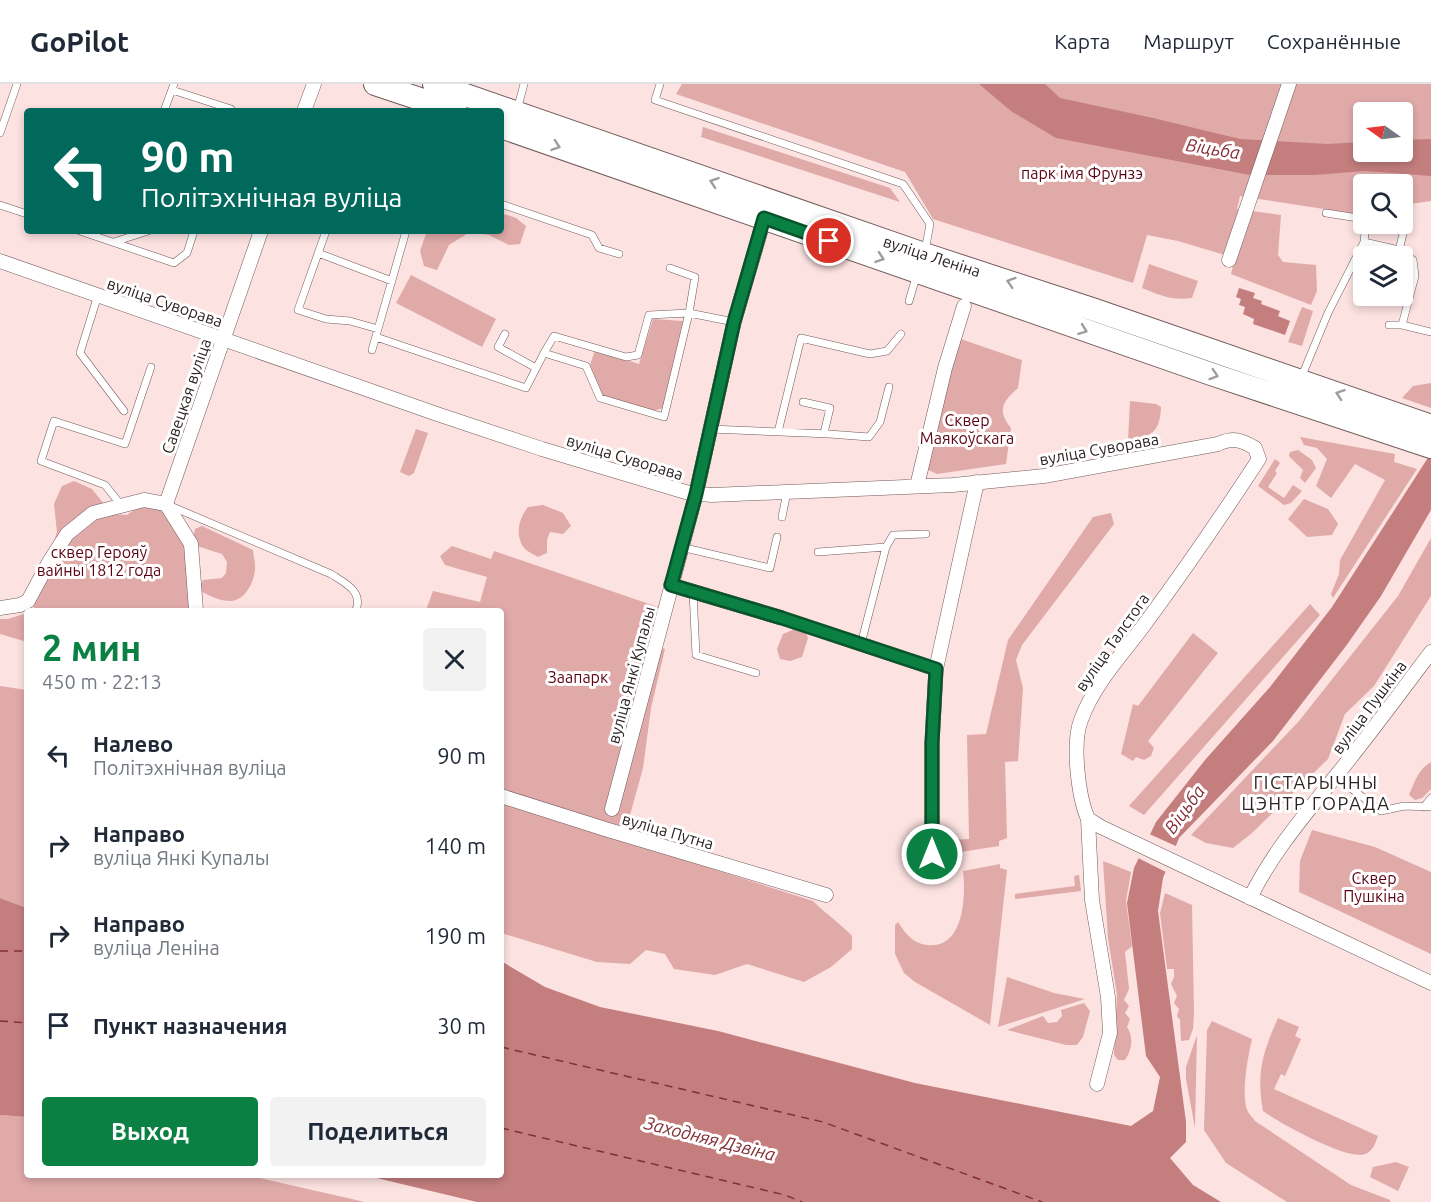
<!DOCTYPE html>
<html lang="ru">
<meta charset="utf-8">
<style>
body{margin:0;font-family:Ubuntu,sans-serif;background:#f2f2f3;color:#1f2937;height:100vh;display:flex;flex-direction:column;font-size:22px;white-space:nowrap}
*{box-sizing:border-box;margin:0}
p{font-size:20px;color:#747a83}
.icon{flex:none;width:33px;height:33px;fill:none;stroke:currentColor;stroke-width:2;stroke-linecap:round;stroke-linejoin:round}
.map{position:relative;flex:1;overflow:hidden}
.sheet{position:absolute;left:24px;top:524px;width:480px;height:570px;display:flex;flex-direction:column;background:#fff;border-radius:6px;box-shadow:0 3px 9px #0003}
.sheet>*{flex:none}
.guide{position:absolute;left:24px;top:24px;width:480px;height:126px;border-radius:6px;box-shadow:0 3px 9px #0003;background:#00695c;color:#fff;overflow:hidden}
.needle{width:39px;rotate:284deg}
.tools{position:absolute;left:1353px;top:18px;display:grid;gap:12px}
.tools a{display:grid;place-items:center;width:60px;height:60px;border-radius:6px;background:#fff;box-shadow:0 3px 9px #0003;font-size:30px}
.pin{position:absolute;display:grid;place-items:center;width:51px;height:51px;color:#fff;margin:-26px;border:3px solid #fff;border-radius:50%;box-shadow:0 2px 6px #0007}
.me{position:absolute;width:66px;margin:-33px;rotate:0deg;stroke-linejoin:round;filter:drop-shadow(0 0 4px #0008)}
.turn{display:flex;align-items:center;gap:21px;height:126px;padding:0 18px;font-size:27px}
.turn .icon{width:78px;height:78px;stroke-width:2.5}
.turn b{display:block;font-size:42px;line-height:51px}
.round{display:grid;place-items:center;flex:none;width:63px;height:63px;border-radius:6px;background:#f2f2f3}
.headline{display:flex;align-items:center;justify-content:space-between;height:102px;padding:0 18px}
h1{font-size:36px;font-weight:700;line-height:45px;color:#0b8043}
.cta{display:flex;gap:12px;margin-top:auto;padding:12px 18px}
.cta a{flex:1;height:69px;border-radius:6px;background:#0b8043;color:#fff;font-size:24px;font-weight:700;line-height:69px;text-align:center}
.cta a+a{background:#f2f2f3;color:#1f2937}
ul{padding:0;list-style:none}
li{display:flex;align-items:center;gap:18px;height:90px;padding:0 18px}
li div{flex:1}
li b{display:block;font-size:22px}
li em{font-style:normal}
header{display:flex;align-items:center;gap:36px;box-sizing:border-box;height:84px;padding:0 30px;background:#fff;border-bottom:2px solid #e0e1e3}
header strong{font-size:28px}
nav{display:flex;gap:33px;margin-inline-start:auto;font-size:21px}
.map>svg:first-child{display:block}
.green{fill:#e0aaa9;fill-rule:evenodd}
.water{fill:#c47e7e}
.pier{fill:#fce2e1}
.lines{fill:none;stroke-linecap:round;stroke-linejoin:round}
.ferry{stroke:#842f35;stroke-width:1.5;stroke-dasharray:8 6;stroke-linecap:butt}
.lane-casing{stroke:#715a5a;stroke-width:8}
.street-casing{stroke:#715a5a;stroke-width:15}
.primary-casing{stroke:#715a5a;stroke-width:24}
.lane{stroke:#fff;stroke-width:7}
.street{stroke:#fff;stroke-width:14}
.primary{stroke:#fff;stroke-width:22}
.oneway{stroke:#a09c9c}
.route-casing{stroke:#07532c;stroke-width:15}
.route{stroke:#0b8043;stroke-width:10}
.labels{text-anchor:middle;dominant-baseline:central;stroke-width:6;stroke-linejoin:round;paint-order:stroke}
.park-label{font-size:16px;fill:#5c0415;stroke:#fff}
.street-label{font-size:16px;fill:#2c2222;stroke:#fff}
.water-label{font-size:18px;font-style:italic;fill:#842f35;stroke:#fff}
.neighbourhood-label{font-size:18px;letter-spacing:1.5px;fill:#2c2222;stroke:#fff}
</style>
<header>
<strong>GoPilot</strong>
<nav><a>Карта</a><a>Маршрут</a><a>Сохранённые</a></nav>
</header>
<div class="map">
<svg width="1431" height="1118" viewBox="0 0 1431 1118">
<rect width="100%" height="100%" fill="#fce2e1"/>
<path class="green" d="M682,0H1431V117L1403,121L1402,100H1364L1363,131L1240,112L1237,125L1281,131L1278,171L1283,178L1316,181L1317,207L1311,221L1231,190L1235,174L1178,157L1147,151L1133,199L933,135L905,88L676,10ZM1364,28H1402V68H1364Z
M703,43L890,104L900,118L701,53Z
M501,129L516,134L526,142L520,160L509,161L489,151L470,148L449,161L437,186L424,182L420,167L427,147H501Z
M1149,180L1198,197L1192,214C1173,217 1159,211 1142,204Z
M411,191L496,235L482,263L396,219Z
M1302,223L1313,227L1302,262L1288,258Z
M653,235L683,237L663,324L653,327L602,312L590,281L595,266L639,280Z
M952,252L1022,276L1018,304C1002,318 997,327 1011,344L1006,380L937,390L918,381Z
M1431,299V324L1402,314L1413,302Z
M1130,317L1156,320L1161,323C1160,349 1151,352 1128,357Z
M416,345L428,349L414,389L409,392L400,388Z
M1300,353L1395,370L1394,378L1417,385L1333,514L1331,510L1339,490L1340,476L1385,396L1355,380L1331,414L1316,402L1327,375L1317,364L1304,361Z
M1298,366L1312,376L1316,384L1305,399L1300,394L1303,386L1289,372L1290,368Z
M1275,375L1280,379L1275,387L1277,389L1268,403L1284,414L1293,401L1302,407L1291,419L1284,421L1258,402Z
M74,397L92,405L112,430L127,431L141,421L157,419L188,461L192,526H33L57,448L54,420L62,402Z
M1304,415L1328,425L1338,440L1332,451L1307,453L1288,435Z
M543,421L563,429L571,442L563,450L550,448L547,456V469L538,473C535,471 528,468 525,465C514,452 519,434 528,423Z
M1111,429L1114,440L1022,561L1016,576L1023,604L1018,677L1005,678L1007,754L999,757V762L961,768L958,765L940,767V760L950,756L969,755L967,651L986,650L1008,556L1093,433Z
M202,442L253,466C253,471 255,476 255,481C256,495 246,517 230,517C220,517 210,512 202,508L200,502L203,496L222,494L226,489L227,478L222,470L197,462L193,454L195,445Z
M1431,454V512L1374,602L1345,630L1328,675L1252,749L1233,764L1206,759L1191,751L1299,637L1398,512Z
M452,462L491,475L494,467L658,523L649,561L665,565L651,624L643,684L630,731L638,761L813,817C826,830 840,839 852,852V865L831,883L804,898L747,880L715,891L674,885L665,870L646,866L630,880L597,878L501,849V526H426L433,507L480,518L487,493L445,481L440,472Z
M1310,520L1320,531L1144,731L1129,722Z
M27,529V558L0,550V535H8Z
M795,545L806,549L808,554L802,573L790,577L780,575L777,565L783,550Z
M1193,549L1218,569L1148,657L1154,664L1151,672L1144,676L1136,673L1133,677L1121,670L1133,620L1138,622Z
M0,602L27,606V824L0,814Z
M1431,678V705L1422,714L1415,716L1409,711C1414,699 1419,684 1431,678Z
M1312,746L1375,763L1431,788V870L1299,808L1300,777Z
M1103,777L1131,788L1126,817L1132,862L1125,868L1129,905L1124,916L1129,922L1125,929L1130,935L1127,943C1134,953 1132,966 1125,976H1118L1114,971L1117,911L1108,854Z
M1000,780V784L1007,786L990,941L915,898L904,889L895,870V841L898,838C906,850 912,859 927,861C964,865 966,813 963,787Z
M1079,791L1081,807L1015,815V810L1075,802L1074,792Z
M1165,809L1192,821L1194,929L1193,945L1189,956L1181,957L1180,936L1177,932L1179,925L1174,919L1177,912L1171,900L1174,893V885H1167L1160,829Z
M1007,893L1054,909L1085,915L998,943Z
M1084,919L1090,927L1083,953L1077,961H1066L1007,946L1043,932L1048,939L1057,938L1062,932L1061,926Z
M1278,934L1299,943L1295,952L1301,955L1285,992L1281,990L1274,1005L1378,1052C1375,1060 1373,1067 1365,1070C1348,1077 1279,1039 1263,1027C1256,989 1263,968 1278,934Z
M1212,937L1252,955C1248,972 1241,1009 1247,1026C1249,1030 1253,1034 1255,1037L1351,1101L1390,1116V1118H1287L1226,1079L1204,1046L1207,946Z
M1197,951L1195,1044L1186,995V983Z
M0,1031L27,1033V1090L246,1091L365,1118H0Z
M1396,1078L1409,1083L1398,1107L1370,1093L1373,1083Z"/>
<path class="water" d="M979,0H1045L1060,14L1153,34L1240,55L1327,60L1363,58L1364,68H1402L1403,56L1431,55V92L1365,87L1315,91H1250L1056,54L1011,27Z
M1239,204L1255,209L1253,214L1262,217L1261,220L1280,227L1278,232L1290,237L1285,251L1253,240L1254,235L1243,230L1245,223L1239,221L1241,215L1236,213Z
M1431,369V426L1381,512L1346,562L1273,657L1179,754L1163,794L1158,827L1186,1038V1058L1170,1074L1193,1101L1221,1118H477L364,1091L501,1090V877L545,903L600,923L718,947L915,999L1131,1042L1153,1027L1160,993L1146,972L1127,819L1134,784L1156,738L1205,676L1270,603L1332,523Z
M0,814L27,824V1033L0,1031Z"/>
<path class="pier" d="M1147,749L1178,763L1168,789L1136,773Z"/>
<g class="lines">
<path class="ferry" d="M0,867H27
M0,937L27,939
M501,963L823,1038L1042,1118
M501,1044L785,1111L802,1118"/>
<g class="lane-casing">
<path id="lane" d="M660,0L655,16L903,100L930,140L925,167
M172,6L231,25V27
M517,26L524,0
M164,27L174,0
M0,49L17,0
M501,120L592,151L599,164L619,170
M0,121L27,130
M1326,129L1364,135
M1385,140L1394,141L1403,150L1399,166
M80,147L174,179L187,169L194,147
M326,147L298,226L326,235L350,237L378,245
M114,158L148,147
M1364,158L1399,166L1413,176L1415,192L1402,241
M318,169L392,197
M98,211L80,269L124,327
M909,217L917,190
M1389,241H1402L1431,248
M505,250L498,263L536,284
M376,253L526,304L544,269L586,282L600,314L664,333L689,229L734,238
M372,266L406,147
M544,269L554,252L626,273L638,271L649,231L689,229L695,193L670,184
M1301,294L1328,229L1364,158L1366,140
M803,318L830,324L824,349
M710,345L829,350L869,353L880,338L889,303
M778,348L801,254L870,270L887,267L901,250
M121,421L105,401L41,377L54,337L125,360L151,283
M168,421L331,490C345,499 363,507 356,526
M782,433L787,408
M681,463L770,484L777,453
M818,468L886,463
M693,508L696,571L756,589
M861,560L886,463L893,451L926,450
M1336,693L1381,727L1404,722L1431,723
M1424,723L1431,714"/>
</g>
<g class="street-casing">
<path id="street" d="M304,27L314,0
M1229,176L1289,0
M0,177L437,330L542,365L689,409L712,411L953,401L1044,392L1218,360C1234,353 1241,356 1255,364L1259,375C1223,430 1186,484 1147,537C1124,569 1095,598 1081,636C1072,659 1078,712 1088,735L1092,816L1108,913L1110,949L1097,1000
M917,402L945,284L964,222
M166,420L261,147
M671,501L782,534L936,585
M0,524L20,521L28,517L49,478L67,450L93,429L144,416L166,420L191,460L196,526
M501,712L605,745L826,811
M612,725L696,410L734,238L766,129
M1088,735L1101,743L1431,899
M932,770V659L936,585L977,398
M1250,814C1272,769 1304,732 1335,693C1368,653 1399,610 1431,568"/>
</g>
<g class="primary-casing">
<path id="primary" d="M375,0L456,27
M434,0L924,170L1095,226L1431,342
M501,43L1211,290L1431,363"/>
</g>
<use href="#lane" class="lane"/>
<use href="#street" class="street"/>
<use href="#primary" class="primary"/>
</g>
<defs><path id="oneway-chevron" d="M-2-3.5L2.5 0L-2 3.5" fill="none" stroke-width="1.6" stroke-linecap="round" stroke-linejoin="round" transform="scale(1.5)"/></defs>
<g class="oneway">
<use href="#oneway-chevron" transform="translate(556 62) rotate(19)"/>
<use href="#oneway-chevron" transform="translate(714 98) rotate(-161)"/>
<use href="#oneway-chevron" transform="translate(880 174) rotate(19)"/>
<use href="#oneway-chevron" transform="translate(1011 198) rotate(-162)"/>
<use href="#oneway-chevron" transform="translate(1083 246) rotate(20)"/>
<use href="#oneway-chevron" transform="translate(1214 291) rotate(18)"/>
<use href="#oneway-chevron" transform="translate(1340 310) rotate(-161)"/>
</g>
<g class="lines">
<g class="route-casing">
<path id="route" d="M829,157L764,134L734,238L696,410L671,501L782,534L936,585L932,659V770"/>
</g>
<use href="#route" class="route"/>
</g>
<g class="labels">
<g class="park-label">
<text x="1082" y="89">парк імя Фрунзэ</text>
<text x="967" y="336">Сквер<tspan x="967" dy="18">Маякоўскага</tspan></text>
<text x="99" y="468">сквер Герояў<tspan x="99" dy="18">вайны 1812 года</tspan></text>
<text x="578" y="593">Заапарк</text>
<text x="1374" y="794">Сквер<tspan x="1374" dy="18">Пушкіна</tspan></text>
</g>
<g class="street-label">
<text transform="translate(932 172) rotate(18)">вуліца Леніна</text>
<text transform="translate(165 218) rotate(19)">вуліца Суворава</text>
<text transform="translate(186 312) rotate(-71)">Савецкая вуліца</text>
<text transform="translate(1099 365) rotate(-10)">вуліца Суворава</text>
<text transform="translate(625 373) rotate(17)">вуліца Суворава</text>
<text transform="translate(1112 558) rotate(-55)">вуліца Талстога</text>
<text transform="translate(631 591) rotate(-75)">вуліца Янкі Купалы</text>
<text transform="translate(1369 623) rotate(-53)">вуліца Пушкіна</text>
<text transform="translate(668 747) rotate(16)">вуліца Путна</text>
</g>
<g class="water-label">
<text transform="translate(1213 64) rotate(9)">Віцьба</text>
<text transform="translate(1184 725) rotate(-54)">Віцьба</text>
<text transform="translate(710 1054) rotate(14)">Заходняя Дзвіна</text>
</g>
<g class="neighbourhood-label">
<text x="1316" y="698">ГІСТАРЫЧНЫ<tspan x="1316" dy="21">ЦЭНТР ГОРАДА</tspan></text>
</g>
</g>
</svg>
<div class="tools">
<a><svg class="needle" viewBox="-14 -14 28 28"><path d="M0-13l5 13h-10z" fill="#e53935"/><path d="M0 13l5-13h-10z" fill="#747a83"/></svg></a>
<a><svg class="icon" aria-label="search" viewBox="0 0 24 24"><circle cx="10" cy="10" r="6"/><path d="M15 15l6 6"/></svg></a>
<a><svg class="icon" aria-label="layers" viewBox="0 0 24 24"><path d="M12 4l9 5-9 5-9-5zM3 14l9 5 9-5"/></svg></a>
</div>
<div class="pin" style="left:829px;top:157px;background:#d93025"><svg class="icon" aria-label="arrive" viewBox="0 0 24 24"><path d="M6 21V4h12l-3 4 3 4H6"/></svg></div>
<svg class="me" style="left:932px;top:770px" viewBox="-20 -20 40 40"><circle r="17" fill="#0b8043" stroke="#fff" stroke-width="3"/><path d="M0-11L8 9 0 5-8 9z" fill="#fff"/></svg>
<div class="guide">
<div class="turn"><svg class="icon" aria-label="left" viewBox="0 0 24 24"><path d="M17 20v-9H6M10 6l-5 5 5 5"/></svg><div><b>90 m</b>Політэхнічная вуліца</div></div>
</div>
<section class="sheet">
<div class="headline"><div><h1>2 мин</h1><p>450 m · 22:13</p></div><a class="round"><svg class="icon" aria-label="close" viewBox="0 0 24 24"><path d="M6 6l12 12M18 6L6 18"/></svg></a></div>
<ul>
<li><svg class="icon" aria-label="left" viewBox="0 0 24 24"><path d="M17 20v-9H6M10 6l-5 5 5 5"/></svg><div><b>Налево</b><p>Політэхнічная вуліца</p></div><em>90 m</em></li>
<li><svg class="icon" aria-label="right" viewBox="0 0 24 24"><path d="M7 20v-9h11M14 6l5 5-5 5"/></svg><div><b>Направо</b><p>вуліца Янкі Купалы</p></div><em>140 m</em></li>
<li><svg class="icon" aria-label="right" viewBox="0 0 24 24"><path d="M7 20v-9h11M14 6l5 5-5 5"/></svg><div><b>Направо</b><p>вуліца Леніна</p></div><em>190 m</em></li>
<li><svg class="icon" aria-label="arrive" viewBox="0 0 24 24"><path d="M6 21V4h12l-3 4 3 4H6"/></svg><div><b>Пункт назначения</b></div><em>30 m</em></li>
</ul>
<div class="cta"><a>Выход</a><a>Поделиться</a></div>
</section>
</div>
